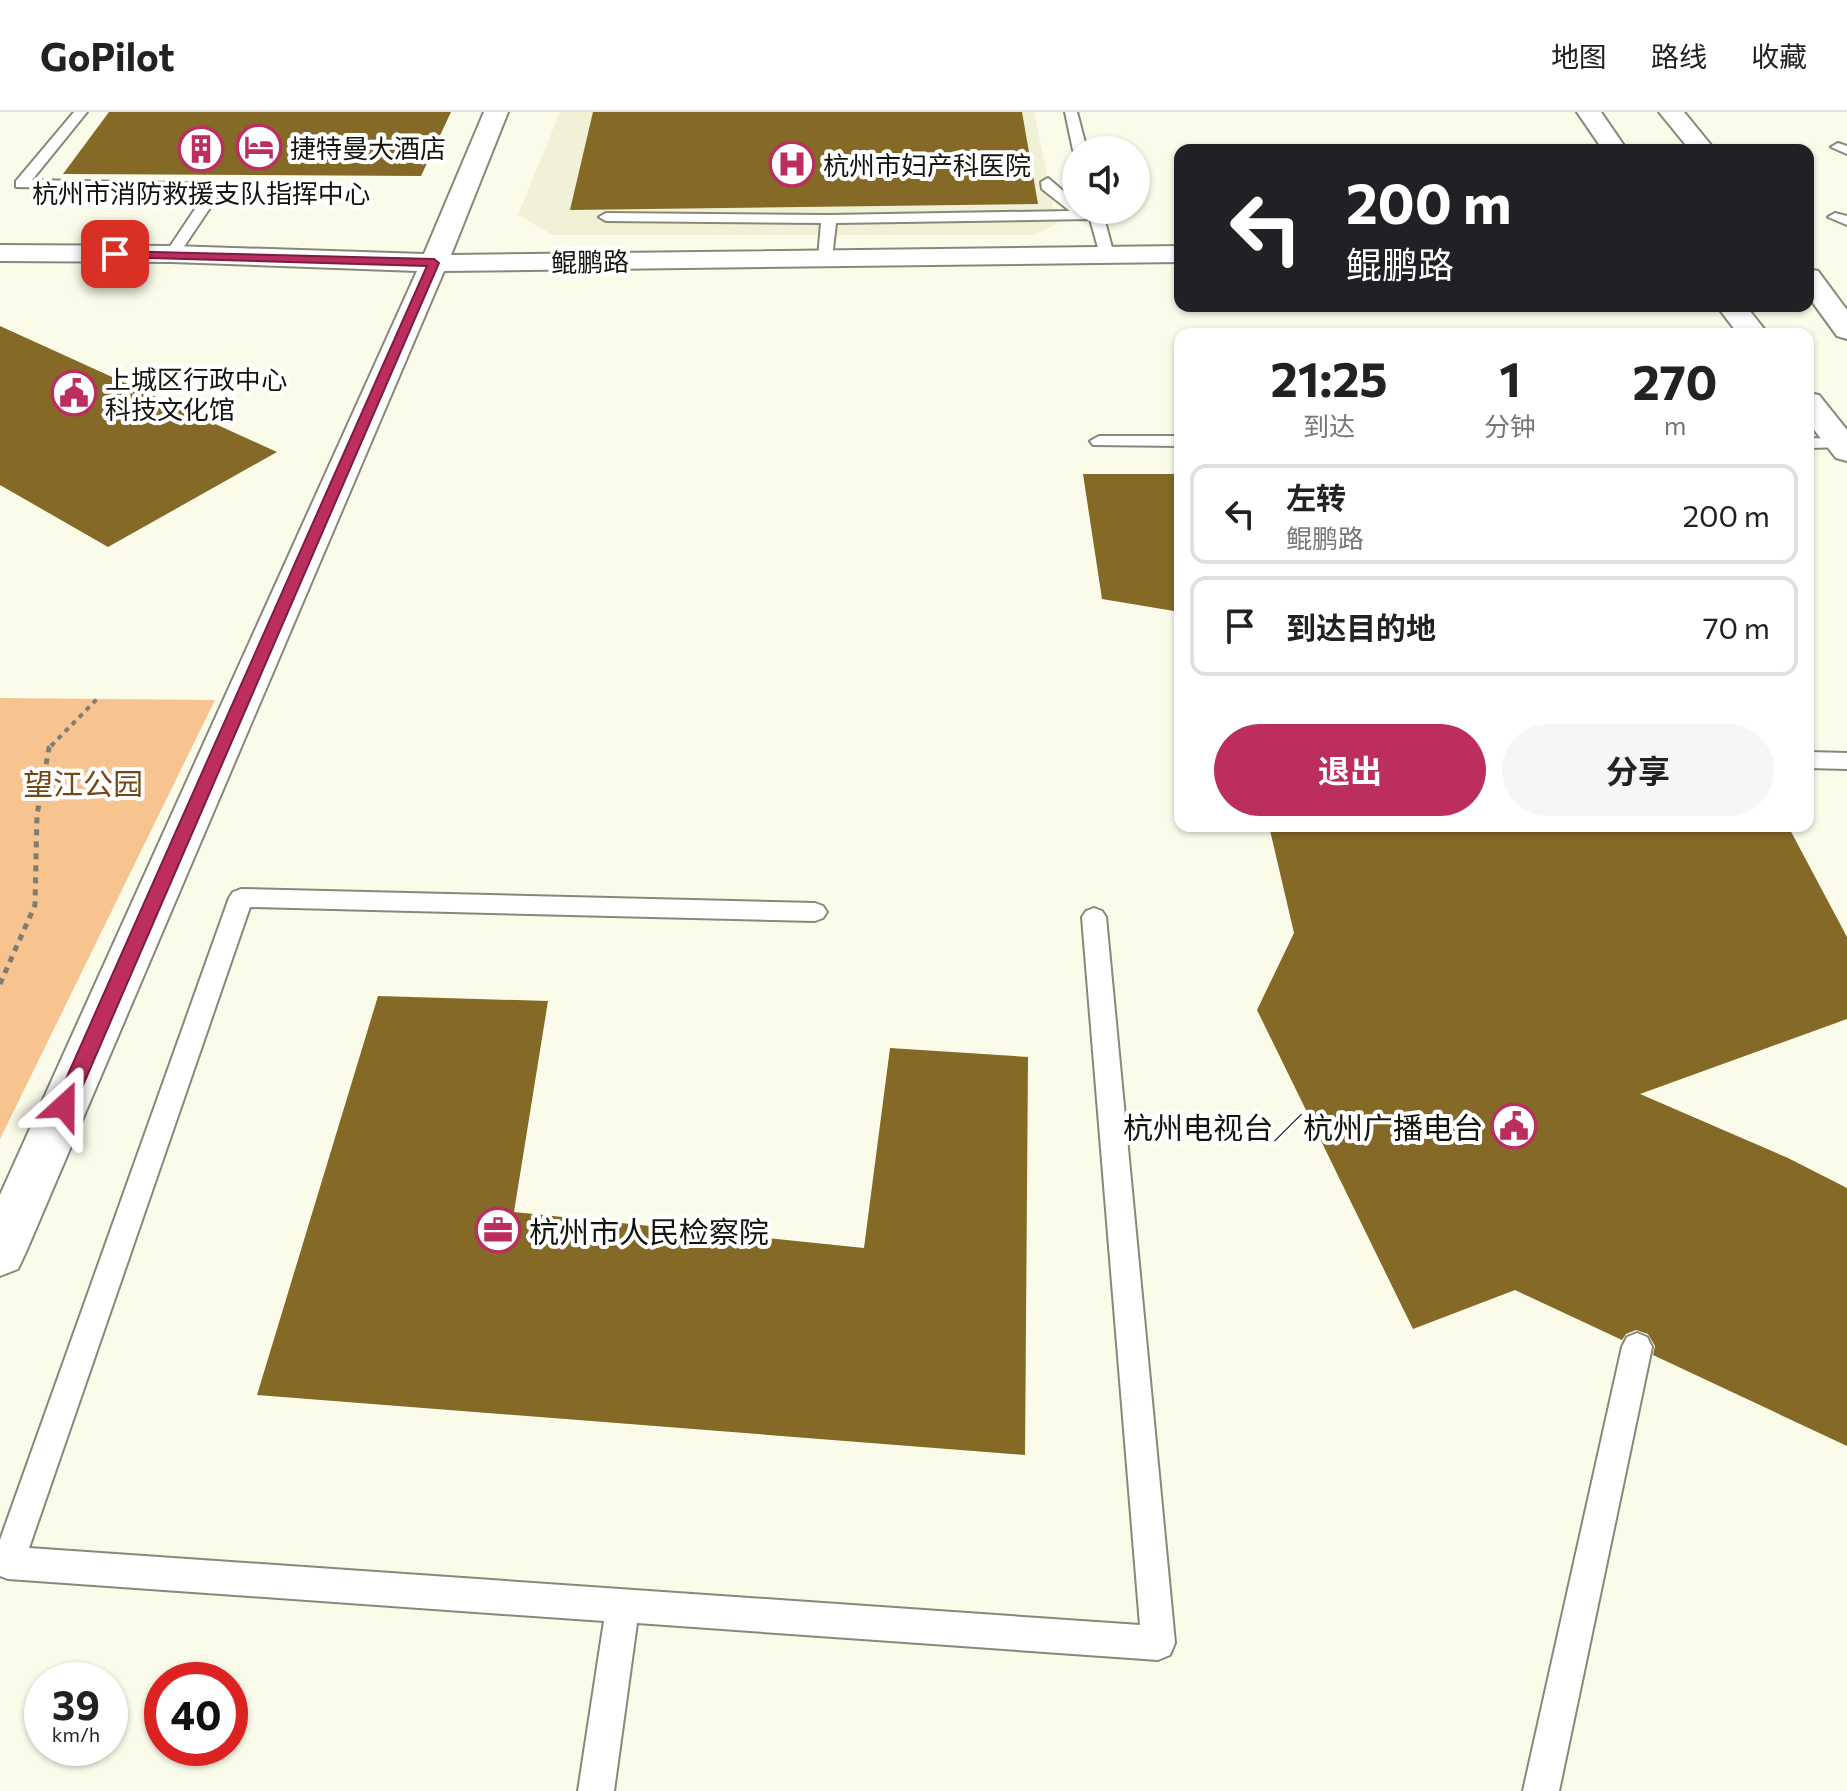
<!DOCTYPE html>
<html lang="zh">
<meta charset="utf-8">
<style>
body{margin:0;font-family:Commissioner,"Noto Sans SC",sans-serif;background:#f6f6f6;color:#222;height:100vh;display:flex;flex-direction:column;font-size:30px;white-space:nowrap}
*{box-sizing:border-box;margin:0}
p{font-size:26px;color:#767676}
.icon{flex:none;width:44px;height:44px;fill:none;stroke:currentColor;stroke-width:2;stroke-linecap:round;stroke-linejoin:round}
.map{position:relative;flex:1;overflow:hidden}
.panel{position:absolute;left:1174px;top:216px;width:640px;height:504px;display:flex;flex-direction:column;background:#fff;border-radius:16px;box-shadow:0 2px 6px #0004}
.panel>*{flex:none}
.banner{position:absolute;left:1174px;top:32px;width:640px;height:168px;border-radius:16px;box-shadow:0 2px 6px #0004;background:#202124;color:#fff;overflow:hidden}
.fabs{position:absolute;left:1062px;top:24px;display:grid;gap:16px}
.fabs a{display:grid;place-items:center;width:88px;height:88px;border-radius:50%;background:#fff;box-shadow:0 2px 6px #0004;font-size:40px}
.speed{position:absolute;left:24px;top:1550px;display:flex;gap:16px;font-size:40px;font-weight:700;text-align:center}
.speed>*{display:grid;place-content:center;width:104px;height:104px;border-radius:50%;background:#fff;box-shadow:0 2px 6px #0004;line-height:1}
.speed small{font-size:20px;font-weight:400}
.speed .limit{border:12px solid #d22;background:#fff;color:#111}
.pin{position:absolute;display:grid;place-items:center;width:68px;height:68px;color:#fff;margin:-34px;border-radius:16px;box-shadow:0 4px 12px #0006}
.me{position:absolute;width:88px;margin:-44px;rotate:24deg;stroke-linejoin:round;filter:drop-shadow(0 0 6px #0008)}
.turn{display:flex;align-items:center;gap:28px;height:168px;padding:0 40px;font-size:36px}
.turn .icon{width:104px;height:104px;stroke-width:2.5}
.turn b{display:block;font-size:56px;line-height:68px}
.eta{display:flex;justify-content:space-evenly;align-items:center;height:136px;text-align:center}
.eta b{font-size:48px;font-weight:700;line-height:56px}
.primary-button{display:flex;gap:16px;margin-top:auto;padding:16px 40px}
.primary-button a{flex:1;height:92px;border-radius:48px;background:#bc2e60;color:#fff;font-size:32px;font-weight:700;line-height:92px;text-align:center}
.primary-button a+a{background:#f6f6f6;color:#222}
ul{padding:0;list-style:none}
li{display:flex;align-items:center;gap:24px;height:100px;margin:0 16px 12px;padding:0 24px;border:4px solid #e0e0e0;border-radius:16px}
li div{flex:1}
li b{display:block;font-size:30px}
li em{font-style:normal}
header{display:flex;align-items:center;gap:48px;box-sizing:border-box;height:112px;padding:0 40px;background:#fff;border-bottom:2px solid #e0e0e0}
header strong{font-size:38px}
nav{display:flex;gap:44px;margin-inline-start:auto;font-size:28px}
.map>svg:first-child{display:block}
.built{fill:#f1f1d8}
.green{fill:#f7c38f}
.building{fill:#846927}
.lines{fill:none;stroke-linecap:round;stroke-linejoin:round}
.lane-casing{stroke:#888879;stroke-width:4}
.secondary-casing{stroke:#888879;stroke-width:4}
.path-far1{stroke:#7d7d72;stroke-width:4;stroke-dasharray:5 5;stroke-linecap:butt}
.path{stroke:#7d7d72;stroke-width:5;stroke-dasharray:6 6;stroke-linecap:butt}
.lane{fill:#fff;fill-rule:evenodd}
.secondary{fill:#fff;fill-rule:evenodd}
.route{fill:#bc2e60;stroke:#7a1e3e;stroke-width:2}
.labels{text-anchor:middle;dominant-baseline:central;stroke-width:8;stroke-linejoin:round;paint-order:stroke}
.far-poi-label{font-size:26px;fill:#15150f;stroke:#fff;text-anchor:start}
.far-street-label{font-size:26px;fill:#15150f;stroke:#fff}
.park-label{font-size:30px;fill:#734816;stroke:#fff}
.poi-label{font-size:30px;fill:#15150f;stroke:#fff;text-anchor:end}
</style>
<header>
<strong>GoPilot</strong>
<nav><a>地图</a><a>路线</a><a>收藏</a></nav>
</header>
<div class="map">
<svg width="1847" height="1679" viewBox="0 0 1847 1679">
<rect width="100%" height="100%" fill="#fbfbea"/>
<path class="built" d="M560,0H1034L1057,112L1034,123H553L518,103Z"/>
<path class="green" d="M0,586L215,588L0,1027Z"/>
<path class="building" d="M109,0H451L421,64L63,62Z
M593,0H1022L1038,92L570,98Z
M0,214L277,340L108,435L0,373Z
M1083,362H1180V500L1102,487Z
M1269,714H1788L1847,825V907L1640,982L1788,1046L1847,1076V1334L1653,1243L1655,1234L1648,1222L1636,1218L1626,1222L1622,1228L1515,1178L1413,1217L1257,898L1294,821Z
M378,884L548,889L514,1100L864,1136L890,936L1028,945L1025,1343L257,1283Z"/>
<g class="lines">
<g class="lane-casing">
<path id="lane" d="M74,0H87L32,68L222,72L224,75L177,145H167L165,142L207,79L16,75V69Z
M1065,0H1077L1087,38H1076V41L1073,38Z
M1838,31L1847,34V42L1831,35Z
M1048,66L1076,90V98H1102L1114,143L1112,146L1107,147L1100,143L1090,107L836,111L832,146L825,150L818,146L821,111L606,109L599,105L606,101L829,103L1070,99L1042,77L1041,70Z
M1835,101L1847,104V113L1828,105Z
M1099,324H1180V334L1093,333L1090,329Z
M1808,326L1847,327V335L1808,336Z
M1808,640L1847,641V657L1808,656Z
M241,777L815,791L823,794L827,800L823,806L815,809L250,795L29,1436L1140,1513L1082,805L1086,799L1094,796L1102,799L1106,805L1175,1531L1170,1543L1158,1548L637,1511L614,1679H578L604,1509L8,1467L0,1464V1428L229,786L233,780Z
M1637,1221L1647,1225L1652,1235L1559,1679H1523L1622,1235L1627,1225Z"/>
</g>
<g class="secondary-casing">
<path id="secondary" d="M484,0H508L451,143L1180,134V150L444,159L26,1140L18,1157L0,1164V1083L417,159L172,150L0,149V133L172,134L424,142Z
M1577,0H1601L1627,38H1603Z
M1659,0H1684L1715,38H1690Z
M1808,157L1818,159L1847,198V227L1837,224L1808,184Z
M1717,194H1746L1768,222H1738Z
M1808,281L1819,283L1847,318V349L1836,346L1808,310Z"/>
</g>
<path class="path-far1" d="M51,634L97,587"/>
<path class="path" d="M0,872L35,793L37,703L49,636L53,632"/>
<use href="#lane" class="lane"/>
<use href="#secondary" class="secondary"/>
</g>
<path class="route" d="M111,139L434,147L439,151L74,994L71,1000L64,1003L57,1000L54,994L427,154L115,145L109,142Z"/>
<defs>
<g id="hotel-ring" transform="scale(2.3)"><circle r="9.5" fill="#fff" stroke="#bc2e60" stroke-width="1.5"/><path d="M-6-4.5h1.5V1H6V5H4.5V3h-9V5H-6ZM-4 0a1.8 1.8 0 1 1 3.6 0ZM.5 0V-2.5h3Q6-2.5 6 0Z" fill="#bc2e60"/></g>
<g id="building-ring" transform="scale(2.3)"><circle r="9.5" fill="#fff" stroke="#bc2e60" stroke-width="1.5"/><path d="M-4-6H4V6H1V3H-1V6H-4ZM-2.5-4.3h1.7v1.8h-1.7ZM.8-4.3h1.7v1.8H.8ZM-2.5-1h1.7V.8h-1.7ZM.8-1h1.7V.8H.8Z" fill="#bc2e60"/></g>
<g id="hospital-ring" transform="scale(2.3)"><circle r="9.5" fill="#fff" stroke="#bc2e60" stroke-width="1.5"/><path d="M-5-5h3v3.5h4V-5h3V5h-3V1.5h-4V5h-3Z" fill="#bc2e60"/></g>
<g id="civic-ring" transform="scale(2.3)"><circle r="9.5" fill="#fff" stroke="#bc2e60" stroke-width="1.5"/><path d="M-.6-6.5H3V-4.5H.6V-3L4-1V1h2V6H-6V1h2V-1L-.6-3ZM-1.2 2.5V6h2.4V2.5Z" fill="#bc2e60"/></g>
<g id="office-ring" transform="scale(2.3)"><circle r="9.5" fill="#fff" stroke="#bc2e60" stroke-width="1.5"/><path d="M-6-3h4V-5.5h4V-3h4V5H-6ZM-1-4.5V-3h2v-1.5ZM-6 0V1H6V0Z" fill="#bc2e60"/></g>
</defs>
<g fill-rule="evenodd">
<use href="#hotel-ring" x="259" y="35"/>
<use href="#building-ring" x="201" y="37"/>
<use href="#hospital-ring" x="792" y="52"/>
<use href="#civic-ring" x="74" y="281"/>
<use href="#civic-ring" x="1514" y="1014"/>
<use href="#office-ring" x="498" y="1118"/>
</g>
<g class="labels">
<g class="far-poi-label">
<text x="290" y="35">捷特曼大酒店</text>
<text x="823" y="52">杭州市妇产科医院</text>
<text x="201" y="80" text-anchor="middle">杭州市消防救援支队指挥中心</text>
<text x="105" y="266">上城区行政中心<tspan x="105" dy="30">科技文化馆</tspan></text>
</g>
<g class="far-street-label">
<text transform="translate(590 149) rotate(-1)">鲲鹏路</text>
</g>
<g class="park-label">
<text x="83" y="670">望江公园</text>
</g>
<g class="poi-label">
<text x="1483" y="1014">杭州电视台／杭州广播电台</text>
<text x="529" y="1118" text-anchor="start">杭州市人民检察院</text>
</g>
</g>
</svg>
<div class="fabs">
<a><svg class="icon" aria-label="sound" viewBox="0 0 24 24"><path d="M4 9h4l5-4v14l-5-4H4zM17 9q2 3 0 6"/></svg></a>
</div>
<div class="speed"><div>39<small>km/h</small></div><div class="limit">40</div></div>
<div class="pin" style="left:115px;top:142px;background:#d93025"><svg class="icon" aria-label="arrive" viewBox="0 0 24 24"><path d="M6 21V4h12l-3 4 3 4H6"/></svg></div>
<svg class="me" style="left:64px;top:994px" viewBox="-20 -20 40 40"><path d="M0-17L14 15 0 8-14 15z" fill="#bc2e60" stroke="#fff" stroke-width="4"/></svg>
<div class="banner">
<div class="turn"><svg class="icon" aria-label="left" viewBox="0 0 24 24"><path d="M17 20v-9H6M10 6l-5 5 5 5"/></svg><div><b>200 m</b>鲲鹏路</div></div>
</div>
<section class="panel">
<div class="eta">
<div><b>21:25</b><p>到达</p></div>
<div><b>1</b><p>分钟</p></div>
<div><b>270</b><p>m</p></div>
</div>
<ul>
<li><svg class="icon" aria-label="left" viewBox="0 0 24 24"><path d="M17 20v-9H6M10 6l-5 5 5 5"/></svg><div><b>左转</b><p>鲲鹏路</p></div><em>200 m</em></li>
<li><svg class="icon" aria-label="arrive" viewBox="0 0 24 24"><path d="M6 21V4h12l-3 4 3 4H6"/></svg><div><b>到达目的地</b></div><em>70 m</em></li>
</ul>
<div class="primary-button"><a>退出</a><a>分享</a></div>
</section>
</div>
